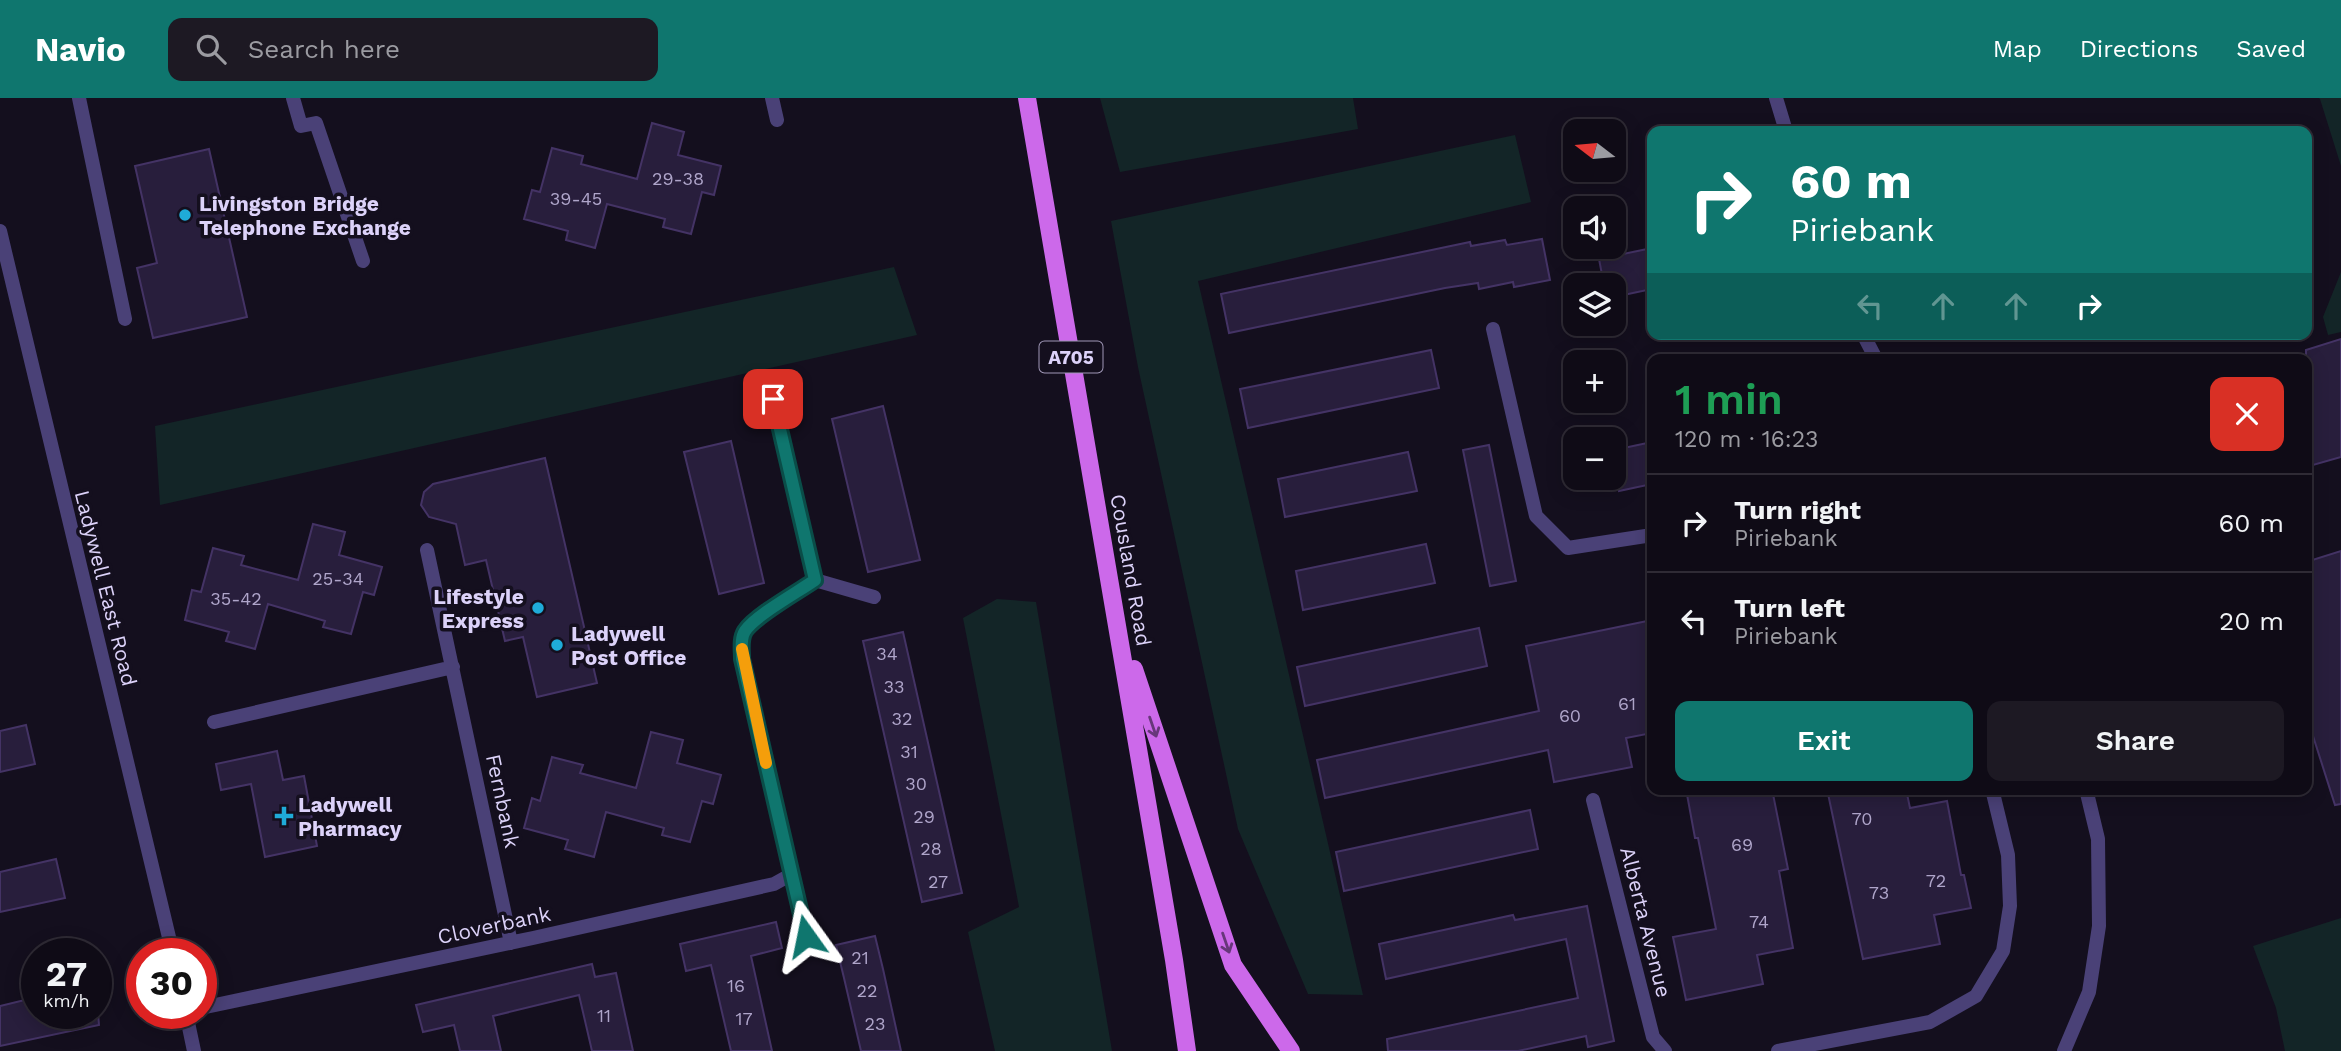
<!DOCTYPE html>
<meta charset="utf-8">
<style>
body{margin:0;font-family:"Work Sans",sans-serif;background:#1d1923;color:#f1f3f6;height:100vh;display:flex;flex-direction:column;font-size:26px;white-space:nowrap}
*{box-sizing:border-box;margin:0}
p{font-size:23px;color:#9b9ba1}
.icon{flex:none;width:38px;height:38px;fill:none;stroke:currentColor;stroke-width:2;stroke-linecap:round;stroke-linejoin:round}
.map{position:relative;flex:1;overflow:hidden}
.side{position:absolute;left:1647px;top:256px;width:665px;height:441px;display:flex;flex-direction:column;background:#0f0b16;border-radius:14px;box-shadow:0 4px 18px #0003,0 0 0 2px #2f2b35}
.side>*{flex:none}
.top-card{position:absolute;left:1647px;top:28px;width:665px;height:214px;border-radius:14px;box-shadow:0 4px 18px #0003,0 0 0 2px #2f2b35;background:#0f766e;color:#fff;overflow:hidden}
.needle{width:46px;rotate:286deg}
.controls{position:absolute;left:1563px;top:21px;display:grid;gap:14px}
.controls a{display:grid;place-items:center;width:63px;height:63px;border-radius:14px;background:#0f0b16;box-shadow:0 4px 18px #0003,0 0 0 2px #2f2b35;font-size:35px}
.speed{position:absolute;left:21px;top:840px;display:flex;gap:14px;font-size:35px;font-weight:700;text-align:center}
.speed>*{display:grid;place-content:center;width:91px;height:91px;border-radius:50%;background:#0f0b16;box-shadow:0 4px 18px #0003,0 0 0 2px #2f2b35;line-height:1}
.speed small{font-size:18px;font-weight:400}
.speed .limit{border:10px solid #d22;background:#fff;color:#111}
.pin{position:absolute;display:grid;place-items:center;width:60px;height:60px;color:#fff;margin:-30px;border-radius:14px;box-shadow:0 4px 10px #0006}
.me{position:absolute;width:77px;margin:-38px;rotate:348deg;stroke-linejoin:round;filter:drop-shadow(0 0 5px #0008)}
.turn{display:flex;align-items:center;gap:24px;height:147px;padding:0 28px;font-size:32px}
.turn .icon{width:91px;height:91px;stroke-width:2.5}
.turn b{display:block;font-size:49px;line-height:60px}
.lanes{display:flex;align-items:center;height:66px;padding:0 28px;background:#0003;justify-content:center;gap:35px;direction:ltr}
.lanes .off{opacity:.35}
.round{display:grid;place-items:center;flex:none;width:74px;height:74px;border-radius:14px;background:#1d1923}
.overview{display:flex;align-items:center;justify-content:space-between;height:119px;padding:0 28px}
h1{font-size:42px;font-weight:600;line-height:52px;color:#1e9e55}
.button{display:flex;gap:14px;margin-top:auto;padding:14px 28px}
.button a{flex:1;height:80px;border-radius:14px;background:#0f766e;color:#fff;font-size:28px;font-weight:600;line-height:80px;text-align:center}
.button a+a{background:#1d1923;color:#f1f3f6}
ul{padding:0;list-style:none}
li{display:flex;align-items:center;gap:21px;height:98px;padding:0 28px;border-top:2px solid #2f2b35}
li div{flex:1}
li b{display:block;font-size:26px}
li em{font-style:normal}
header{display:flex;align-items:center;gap:42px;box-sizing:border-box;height:98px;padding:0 35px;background:#0f766e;color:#fff}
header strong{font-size:33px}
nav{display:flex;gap:38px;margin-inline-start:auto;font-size:24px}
.search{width:490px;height:63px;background:#1d1923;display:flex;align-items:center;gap:18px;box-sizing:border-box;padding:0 24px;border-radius:14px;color:#9b9ba1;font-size:26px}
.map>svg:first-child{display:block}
.green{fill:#132527}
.building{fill:#281e3c;stroke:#443365;stroke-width:2}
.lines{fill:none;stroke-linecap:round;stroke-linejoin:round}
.service{stroke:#4a4177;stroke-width:14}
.minor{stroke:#4a4177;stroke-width:14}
.tertiary{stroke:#4a4177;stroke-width:14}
.primary{stroke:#cc69ea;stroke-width:18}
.oneway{stroke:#67377a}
.route-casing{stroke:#0a4d48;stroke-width:18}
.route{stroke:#0f766e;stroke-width:12}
.slow{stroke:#f59e0b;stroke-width:12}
.poi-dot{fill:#1fabd8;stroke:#140f1e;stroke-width:2.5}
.labels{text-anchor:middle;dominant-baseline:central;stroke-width:7;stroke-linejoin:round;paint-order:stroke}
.number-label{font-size:18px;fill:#afa5ca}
.shield{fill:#140f1e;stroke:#a098b7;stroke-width:2}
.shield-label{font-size:19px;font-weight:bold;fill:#dcd2f9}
.poi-label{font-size:21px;font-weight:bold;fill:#dcd2f9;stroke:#140f1e;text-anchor:start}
.street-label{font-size:21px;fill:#dcd2f9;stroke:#140f1e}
</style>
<header>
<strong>Navio</strong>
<div class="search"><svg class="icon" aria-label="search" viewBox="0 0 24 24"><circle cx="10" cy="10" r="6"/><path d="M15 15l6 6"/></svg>Search here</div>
<nav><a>Map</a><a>Directions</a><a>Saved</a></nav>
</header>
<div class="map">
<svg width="2341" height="953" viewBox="0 0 2341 953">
<rect width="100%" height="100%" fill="#140f1e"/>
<path class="green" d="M1100,0H1353L1358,31L1120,74Z
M2319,0H2341V68L2320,1Z
M1515,37L1531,104L1198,183L1363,897L1308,896L1238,731L1138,269L1111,123Z
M894,169L917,237L160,407L155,328Z
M2341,174V234L2328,237L2323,219Z
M997,501L1036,504L1112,953H995L968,834L1019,809L963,520Z
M2341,820V953H2285L2276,910L2253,848Z"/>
<path class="building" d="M652,25L684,34L678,57L721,68L714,97L702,94L691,136L663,129L665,121L607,106L595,150L566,142L568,133L524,121L532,92L540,94L552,50L583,58L581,66L637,81Z
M209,51L247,219L153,240L137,170L157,165L135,68Z
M1542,141L1550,182L1514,189L1513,184L1479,191L1478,185L1445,190L1229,235L1221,196L1470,144L1471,148L1505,142L1507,147Z
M1652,150V191L1614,199V187H1604L1599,161Z
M2341,241V359L2306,369V252Z
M1431,252L1439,290L1248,330L1240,291Z
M883,308L920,462L868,474L832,321Z
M731,343L764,485L719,496L684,354Z
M1652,344V386L1619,393L1614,368V352Z
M1489,347L1516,483L1490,488L1463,352Z
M1408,354L1417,393L1285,419L1278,381Z
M545,360L597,585L537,599L523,539L505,543L486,462L465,467L456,426L429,419L421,407L424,394L433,386Z
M313,426L345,434L339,457L382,469L374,497L363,494L351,536L323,529L325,523L268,506L255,551L226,543L229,534L185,522L192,492L201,494L213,450L244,458L241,467L298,482Z
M1426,446L1435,485L1303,512L1296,473Z
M2341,453V706L2335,707L2306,616V464Z
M1652,522V635L1626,640L1632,669L1554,684L1548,652L1325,700L1317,662L1539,613L1526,548Z
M1479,530L1487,568L1305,608L1297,569Z
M903,534L962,795L922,804L863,543Z
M26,627L35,666L0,674V633Z
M651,634L683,642L677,665L721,677L713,706L702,703L690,744L662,737L664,730L606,714L594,759L565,751L568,742L524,730L532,700L540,703L552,659L583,667L580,675L636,690Z
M277,653L283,682L304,678L317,748L265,759L251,686L221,692L216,666Z
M1686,691H1772L1788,771L1779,773L1793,850L1757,857L1763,886L1686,902L1673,839L1716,831L1698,740H1695Z
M1827,691H1906L1910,710L1947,703L1961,777H1964L1971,810L1934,817L1940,846L1863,861Z
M1530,712L1538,751L1344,793L1336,754Z
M56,761L65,800L0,814V774Z
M1587,808L1614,943L1588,949L1586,938L1518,953H1388L1387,941L1578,900L1566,841L1386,881L1379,846L1513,817L1515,822Z
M776,824L782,850L751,858L772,953H731L711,867L686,873L680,846Z
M875,838L883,871L901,953H861L844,880L836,847Z
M592,866L595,879L616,875L633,953H592L579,897L493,918L501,953H460L454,927L423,934L416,907Z
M37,899V915H98L99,927L0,948V908Z"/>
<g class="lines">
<path class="service" d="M79,0L125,221
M293,0L301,28L316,25L363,163"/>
<path class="minor" d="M772,0L777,22
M1493,231L1536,418L1568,450L1652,437
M427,452L511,845
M815,482L874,499
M214,624L453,569
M1593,702L1653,939L1665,953
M792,776L806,838
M201,910L533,840L774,786L792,776L742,561C742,552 740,541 745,533C756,518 798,494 815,482L773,301
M1778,953L1930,924L1976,898L2003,853L2010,808L2008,757L1992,691"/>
<path class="tertiary" d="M1776,0L1786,33
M0,133L173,856
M1863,236L1876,261
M186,915L194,953
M2064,953L2089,894L2099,828L2098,741L2086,691"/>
<path class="primary" d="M1027,0L1174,862L1187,953
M1134,571L1233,867L1291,953"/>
</g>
<defs><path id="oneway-shaft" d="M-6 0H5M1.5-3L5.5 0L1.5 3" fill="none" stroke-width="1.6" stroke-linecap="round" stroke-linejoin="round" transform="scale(1.75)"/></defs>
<g class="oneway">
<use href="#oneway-shaft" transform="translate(1153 629) rotate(71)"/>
<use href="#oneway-shaft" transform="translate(1226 845) rotate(71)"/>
</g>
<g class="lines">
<g class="route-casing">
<path id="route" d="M773,301L815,482C798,494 756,517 745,533C740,541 742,552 742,561L806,838"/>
</g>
<use href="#route" class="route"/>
<path class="slow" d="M742,551L766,665"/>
</g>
<g class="poi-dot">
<circle cx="185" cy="117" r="7"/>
<circle cx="538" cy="510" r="7"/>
<circle cx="557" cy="547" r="7"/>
<path d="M280.5 707.5h7v7h7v7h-7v7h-7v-7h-7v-7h7z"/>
</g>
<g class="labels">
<g class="number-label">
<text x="678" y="80">29-38</text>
<text x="576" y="100">39-45</text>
<text x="338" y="480">25-34</text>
<text x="236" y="500">35-42</text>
<text x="887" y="555">34</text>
<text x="894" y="588">33</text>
<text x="1627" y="605">61</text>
<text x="1570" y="617">60</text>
<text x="902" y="620">32</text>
<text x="909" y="653">31</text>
<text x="916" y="685">30</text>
<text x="924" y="718">29</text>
<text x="1862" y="720">70</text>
<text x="1742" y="746">69</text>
<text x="931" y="750">28</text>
<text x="1936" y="782">72</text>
<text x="938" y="783">27</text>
<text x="1879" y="794">73</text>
<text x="1759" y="823">74</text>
<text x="860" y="859">21</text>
<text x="736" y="887">16</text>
<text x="867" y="892">22</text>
<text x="604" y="917">11</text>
<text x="744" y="920">17</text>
<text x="875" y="925">23</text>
</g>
<rect class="shield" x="1039.5" y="243.5" width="63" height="31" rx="5"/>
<g class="shield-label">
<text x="1071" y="259">A705</text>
</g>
<g class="poi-label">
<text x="199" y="105">Livingston Bridge<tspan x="199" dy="24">Telephone Exchange</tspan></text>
<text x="524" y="498" text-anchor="end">Lifestyle<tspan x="524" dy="24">Express</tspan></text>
<text x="571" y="535">Ladywell<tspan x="571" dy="24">Post Office</tspan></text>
<text x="298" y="706">Ladywell<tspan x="298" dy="24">Pharmacy</tspan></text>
</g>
<g class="street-label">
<text transform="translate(1131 472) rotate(80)">Cousland Road</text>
<text transform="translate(106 490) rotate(76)">Ladywell East Road</text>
<text transform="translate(503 703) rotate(78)">Fernbank</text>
<text transform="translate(1646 824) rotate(76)">Alberta Avenue</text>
<text transform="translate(494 827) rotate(-12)">Cloverbank</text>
</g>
</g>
</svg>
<div class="controls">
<a><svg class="needle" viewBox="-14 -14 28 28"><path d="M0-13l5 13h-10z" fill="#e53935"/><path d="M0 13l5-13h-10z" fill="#9b9ba1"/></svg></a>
<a><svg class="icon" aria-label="sound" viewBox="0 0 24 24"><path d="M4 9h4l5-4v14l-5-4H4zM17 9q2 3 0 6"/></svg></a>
<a><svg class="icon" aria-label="layers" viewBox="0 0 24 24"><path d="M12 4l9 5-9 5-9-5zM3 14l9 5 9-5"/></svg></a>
<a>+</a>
<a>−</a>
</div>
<div class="speed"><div>27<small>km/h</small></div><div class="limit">30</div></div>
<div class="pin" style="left:773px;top:301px;background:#d93025"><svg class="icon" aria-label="arrive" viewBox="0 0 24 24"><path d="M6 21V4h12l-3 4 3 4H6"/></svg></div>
<svg class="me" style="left:806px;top:838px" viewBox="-20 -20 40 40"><path d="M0-17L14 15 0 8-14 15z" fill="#0f766e" stroke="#fff" stroke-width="4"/></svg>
<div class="top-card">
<div class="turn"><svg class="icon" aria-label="right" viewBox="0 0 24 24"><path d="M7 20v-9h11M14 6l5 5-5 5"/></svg><div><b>60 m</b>Piriebank</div></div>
<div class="lanes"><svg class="icon off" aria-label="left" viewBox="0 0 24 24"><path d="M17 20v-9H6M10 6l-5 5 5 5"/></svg><svg class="icon off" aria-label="ahead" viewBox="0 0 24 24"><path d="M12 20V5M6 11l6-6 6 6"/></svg><svg class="icon off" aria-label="ahead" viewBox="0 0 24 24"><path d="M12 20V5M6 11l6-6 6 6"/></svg><svg class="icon" aria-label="right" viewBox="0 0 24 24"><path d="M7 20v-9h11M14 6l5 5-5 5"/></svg></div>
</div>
<section class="side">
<div class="overview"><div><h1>1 min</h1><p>120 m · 16:23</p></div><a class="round" style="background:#d93025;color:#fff"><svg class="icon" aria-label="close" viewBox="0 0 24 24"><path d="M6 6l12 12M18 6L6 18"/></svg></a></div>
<ul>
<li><svg class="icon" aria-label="right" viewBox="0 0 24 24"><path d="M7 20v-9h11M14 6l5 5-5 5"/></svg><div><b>Turn right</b><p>Piriebank</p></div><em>60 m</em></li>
<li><svg class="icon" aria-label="left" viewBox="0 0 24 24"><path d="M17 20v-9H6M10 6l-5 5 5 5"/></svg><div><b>Turn left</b><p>Piriebank</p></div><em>20 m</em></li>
</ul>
<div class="button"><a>Exit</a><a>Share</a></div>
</section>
</div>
